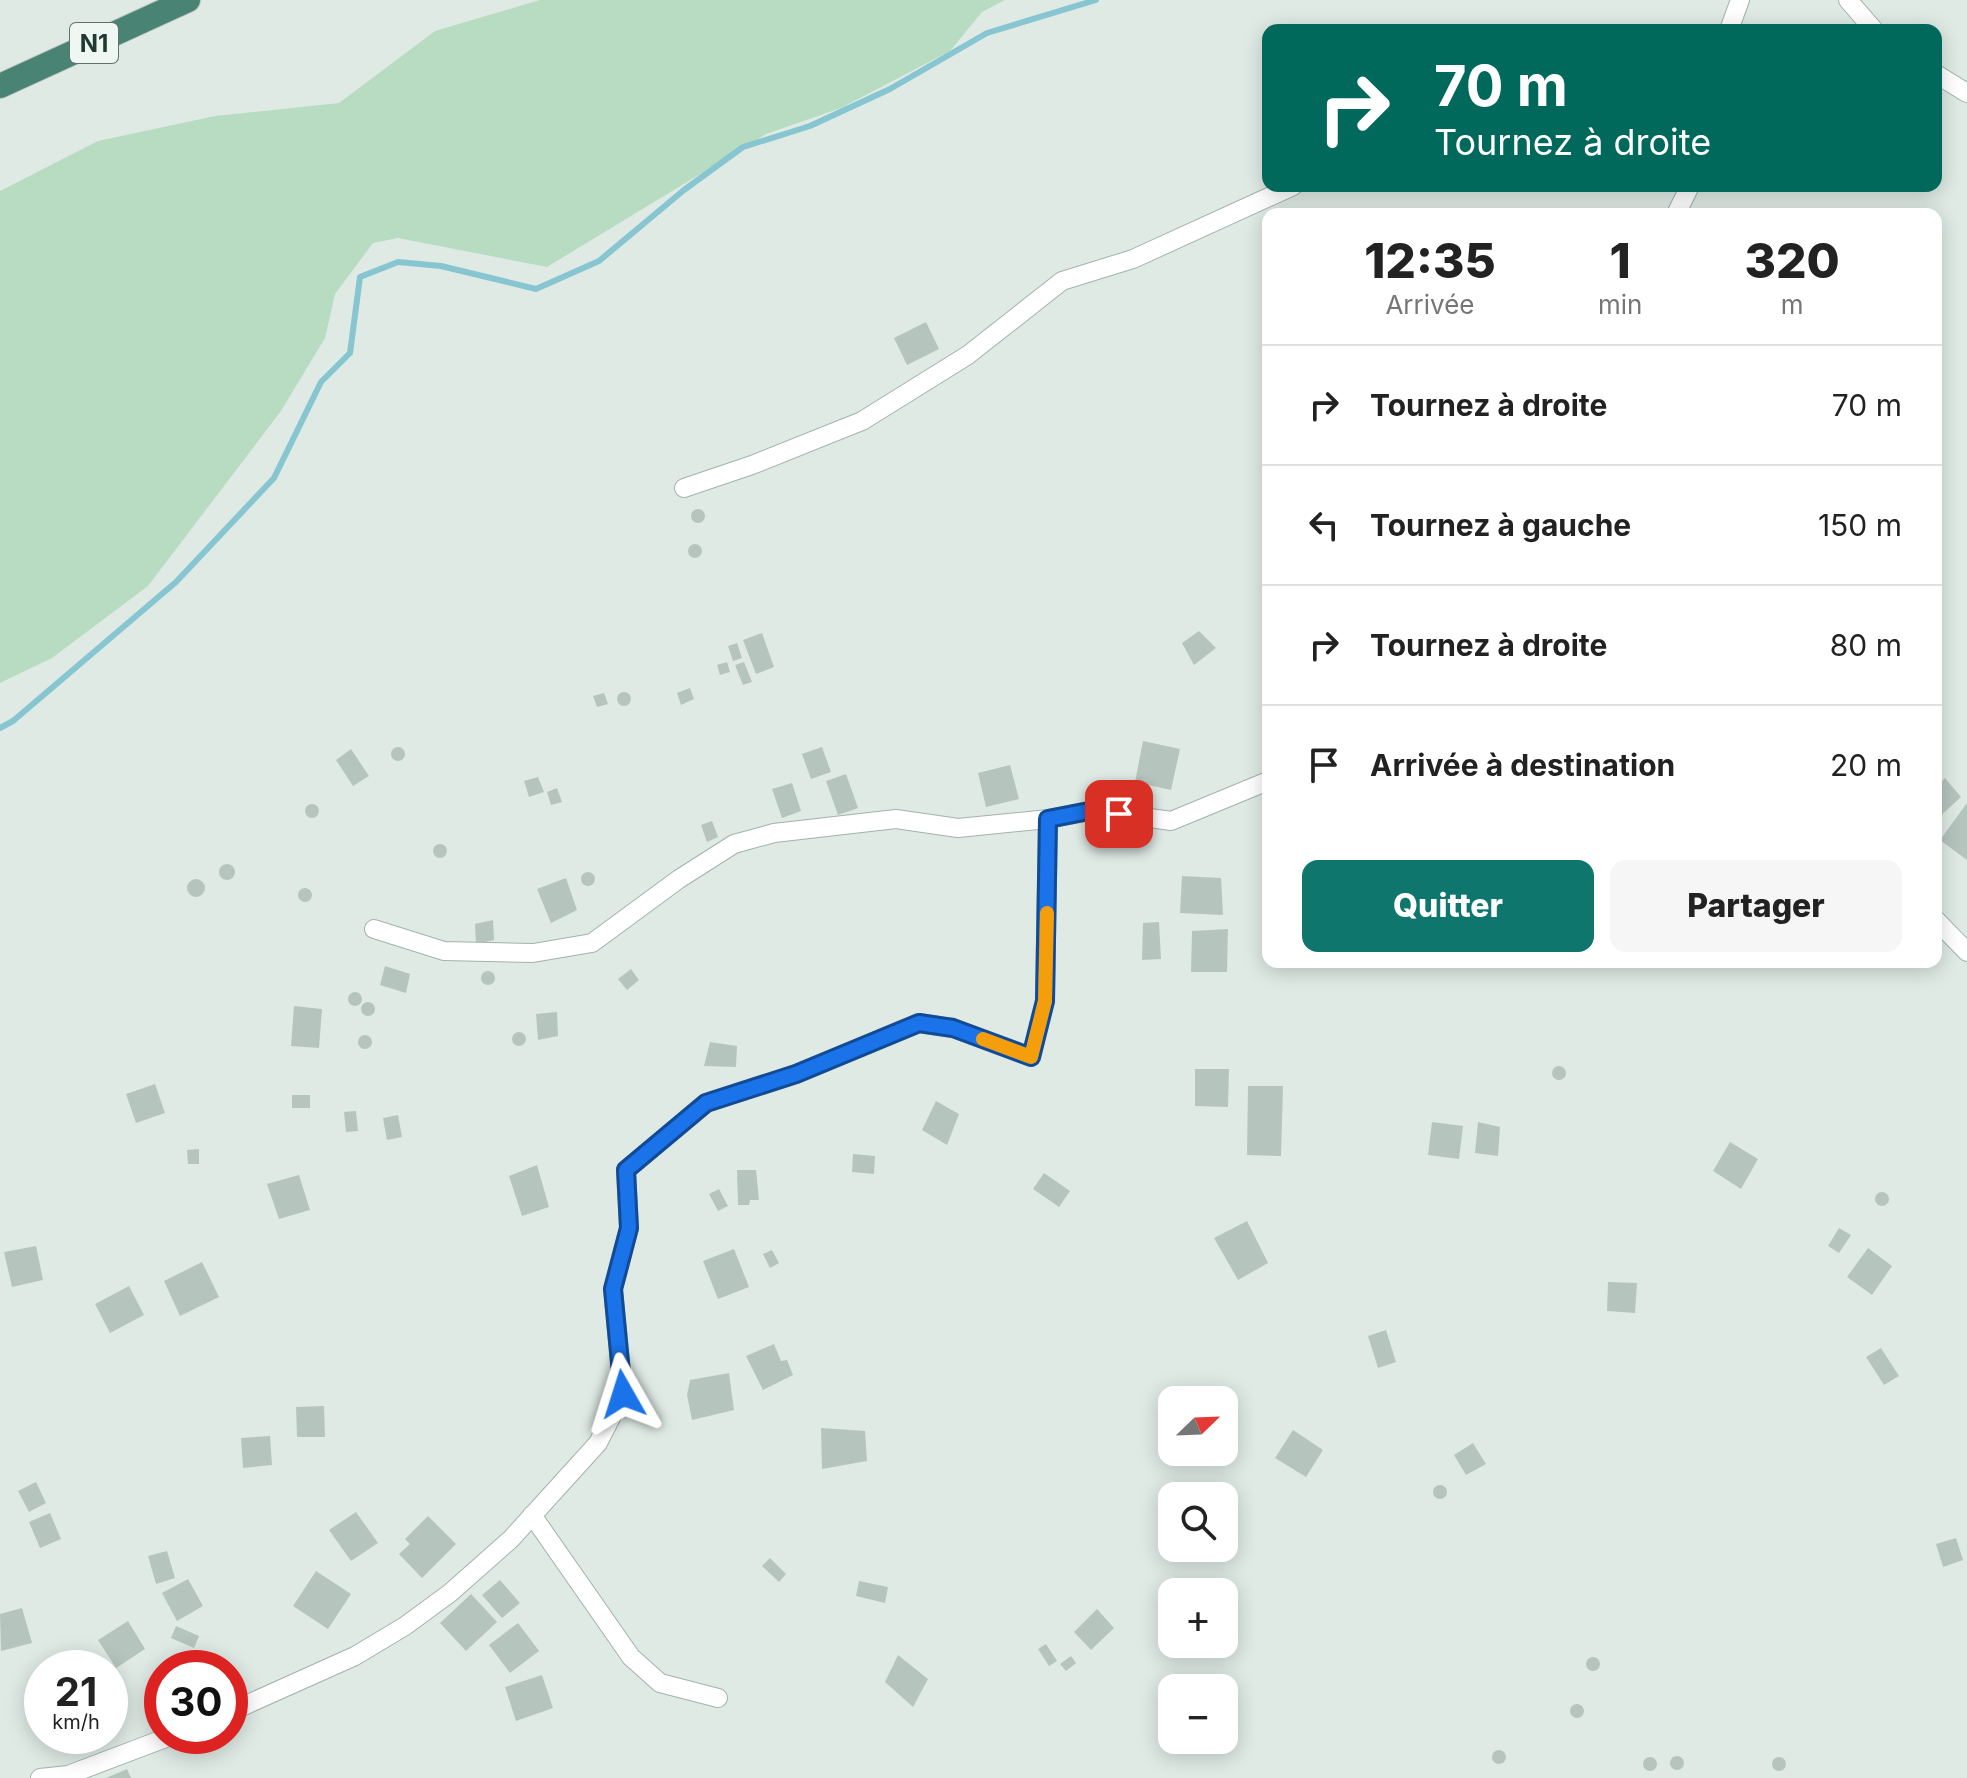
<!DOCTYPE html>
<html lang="fr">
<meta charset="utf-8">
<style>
body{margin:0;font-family:Inter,sans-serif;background:#f6f6f6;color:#222;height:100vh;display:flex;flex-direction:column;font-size:30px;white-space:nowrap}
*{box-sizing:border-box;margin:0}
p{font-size:26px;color:#767676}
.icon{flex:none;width:44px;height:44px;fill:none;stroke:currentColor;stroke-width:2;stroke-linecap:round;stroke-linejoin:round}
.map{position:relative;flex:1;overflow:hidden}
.panel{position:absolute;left:1262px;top:208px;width:680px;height:760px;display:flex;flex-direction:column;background:#fff;border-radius:16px;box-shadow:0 4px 20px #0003}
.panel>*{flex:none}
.top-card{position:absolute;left:1262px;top:24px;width:680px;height:168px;border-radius:16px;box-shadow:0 4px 20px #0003;background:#00695c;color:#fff;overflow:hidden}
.needle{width:52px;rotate:67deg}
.fabs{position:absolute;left:1158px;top:1386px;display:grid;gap:16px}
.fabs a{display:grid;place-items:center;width:80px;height:80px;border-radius:16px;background:#fff;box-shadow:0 4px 20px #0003;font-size:40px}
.speed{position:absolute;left:24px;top:1650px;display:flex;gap:16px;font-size:40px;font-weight:700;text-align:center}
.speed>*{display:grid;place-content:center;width:104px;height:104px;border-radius:50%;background:#fff;box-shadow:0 4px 20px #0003;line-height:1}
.speed small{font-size:20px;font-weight:400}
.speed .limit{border:12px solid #d22;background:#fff;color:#111}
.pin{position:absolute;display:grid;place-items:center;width:68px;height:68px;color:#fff;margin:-34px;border-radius:16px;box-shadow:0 4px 12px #0006}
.me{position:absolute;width:88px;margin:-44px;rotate:354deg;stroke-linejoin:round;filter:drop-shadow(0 0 6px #0008)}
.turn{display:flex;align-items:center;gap:28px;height:168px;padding:0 40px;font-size:36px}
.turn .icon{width:104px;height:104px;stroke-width:2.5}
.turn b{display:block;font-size:56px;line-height:68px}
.eta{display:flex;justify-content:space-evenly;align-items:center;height:136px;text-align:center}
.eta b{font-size:48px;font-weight:800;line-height:56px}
.primary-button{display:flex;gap:16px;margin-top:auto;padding:16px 40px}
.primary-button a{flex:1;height:92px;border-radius:16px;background:#0f766e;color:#fff;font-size:32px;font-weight:800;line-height:92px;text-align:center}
.primary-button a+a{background:#f6f6f6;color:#222}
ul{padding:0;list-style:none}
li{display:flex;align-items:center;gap:24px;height:120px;padding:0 40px;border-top:2px solid #e0e0e0}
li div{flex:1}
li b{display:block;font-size:30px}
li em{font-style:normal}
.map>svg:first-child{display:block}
.green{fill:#b8dcc1}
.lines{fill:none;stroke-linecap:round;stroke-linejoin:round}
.stream{stroke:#87c6d0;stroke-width:6}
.building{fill:#b5c5be}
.minor-casing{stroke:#a2b2ac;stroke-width:20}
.trunk-casing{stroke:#bcc4c2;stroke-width:26}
.minor{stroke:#fff;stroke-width:18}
.trunk{stroke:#488374;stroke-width:24}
.route-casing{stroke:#114b97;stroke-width:20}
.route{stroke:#1a73e8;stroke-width:14}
.slow{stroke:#f59e0b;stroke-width:14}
.labels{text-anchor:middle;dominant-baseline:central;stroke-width:6;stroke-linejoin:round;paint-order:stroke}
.shield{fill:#eff7f3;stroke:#5e736d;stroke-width:2}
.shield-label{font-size:24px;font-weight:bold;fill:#203a33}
</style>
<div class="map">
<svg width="1967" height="1778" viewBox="0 0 1967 1778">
<rect width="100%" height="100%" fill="#dfeae5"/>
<path class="green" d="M540,0H1005L982,12L950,51L841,108L766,134L547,267L398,238L373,243L335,294L325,338L281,411L148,586L52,658L0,683V191L98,141L215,116L339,103L435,31Z"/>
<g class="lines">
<path class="stream" d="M0,728L13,721L176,582L274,478L321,382L350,353L360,277L398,262L441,266L536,289L599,261L684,190L743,147L810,126L890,89L987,33L1096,0"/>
</g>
<path class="building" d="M926,322L939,349L907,365L894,338Z
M691 516a7 7 0 1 1 14 0a7 7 0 1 1-14 0Z
M688 551a7 7 0 1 1 14 0a7 7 0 1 1-14 0Z
M1199,631L1216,648L1194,665L1182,643Z
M762,633L774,667L756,674L743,640Z
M737,643L742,658L733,661L728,646Z
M727,662L730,672L720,675L717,665Z
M744,662L752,682L743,685L735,665Z
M690,688L694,699L681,705L677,693Z
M617 699a7 7 0 1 1 14 0a7 7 0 1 1-14 0Z
M604,693L608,704L597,707L593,696Z
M1143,741L1180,749L1171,790L1135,782Z
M391 754a7 7 0 1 1 14 0a7 7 0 1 1-14 0Z
M822,747L831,772L811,779L802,754Z
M351,749L369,776L353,786L336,760Z
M1010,765L1019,799L986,807L978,773Z
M846,774L858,808L838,815L826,781Z
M538,777L544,792L529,797L524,781Z
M1945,778L1961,797L1936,820V787Z
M792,783L801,811L782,818L772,789Z
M557,788L562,802L551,805L547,792Z
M1967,803V860L1940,840Z
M305 811a7 7 0 1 1 14 0a7 7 0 1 1-14 0Z
M712,821L718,837L707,842L701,825Z
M433 851a7 7 0 1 1 14 0a7 7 0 1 1-14 0Z
M219 872a8 8 0 1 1 16 0a8 8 0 1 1-16 0Z
M581 879a7 7 0 1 1 14 0a7 7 0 1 1-14 0Z
M1182,876L1221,878L1223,915L1180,913Z
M566,878L577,910L551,923L537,889Z
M187 888a9 9 0 1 1 18 0a9 9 0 1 1-18 0Z
M298 895a7 7 0 1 1 14 0a7 7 0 1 1-14 0Z
M493,920L494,940L476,944L475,924Z
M1159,922L1161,959L1142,960L1143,923Z
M1228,929L1227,972H1191L1192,931Z
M385,966L410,974L406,993L380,985Z
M631,969L639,980L627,990L618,979Z
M481 978a7 7 0 1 1 14 0a7 7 0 1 1-14 0Z
M348 999a7 7 0 1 1 14 0a7 7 0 1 1-14 0Z
M361 1009a7 7 0 1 1 14 0a7 7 0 1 1-14 0Z
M294,1006L322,1009L319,1048L291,1046Z
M557,1012L558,1036L538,1040L536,1014Z
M512 1039a7 7 0 1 1 14 0a7 7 0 1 1-14 0Z
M358 1042a7 7 0 1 1 14 0a7 7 0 1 1-14 0Z
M710,1042L737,1046L736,1067L704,1066Z
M1552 1073a7 7 0 1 1 14 0a7 7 0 1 1-14 0Z
M1195,1069H1229L1228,1107L1195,1106Z
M155,1084L165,1113L136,1123L126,1094Z
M1248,1086H1283L1281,1156L1247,1155Z
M292,1095H310V1108H292Z
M936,1101L959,1114L947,1145L922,1130Z
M356,1111L358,1131L346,1132L344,1112Z
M398,1115L402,1137L387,1140L383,1118Z
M1432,1122L1463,1126L1459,1159L1428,1155Z
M1478,1122L1500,1127L1498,1156L1475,1153Z
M1730,1142L1758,1159L1741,1189L1713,1171Z
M199,1149V1164H188L187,1150Z
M853,1154L875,1156L874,1174L852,1172Z
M537,1165L549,1207L522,1216L509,1176Z
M737,1170H756L759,1200H750L749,1205H738Z
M1044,1173L1070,1191L1059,1207L1033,1189Z
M299,1175L310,1210L279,1219L267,1184Z
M719,1189L728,1206L718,1211L709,1194Z
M1875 1199a7 7 0 1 1 14 0a7 7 0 1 1-14 0Z
M1247,1221L1268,1263L1238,1280L1214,1238Z
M1839,1228L1851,1235L1839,1253L1828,1246Z
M36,1246L43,1280L12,1287L4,1252Z
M1868,1248L1892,1266L1872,1295L1847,1277Z
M734,1249L749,1287L718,1299L703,1261Z
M772,1250L779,1263L770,1268L763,1254Z
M202,1262L219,1297L180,1316L164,1281Z
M1608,1282L1637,1283L1635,1313L1607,1311Z
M129,1286L144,1315L110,1333L95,1304Z
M1386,1330L1396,1362L1378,1368L1368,1336Z
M774,1344L781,1361L787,1360L793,1375L763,1390L746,1356Z
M1881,1348L1899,1376L1884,1385L1866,1357Z
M729,1373L734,1410L692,1420L687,1395L690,1380Z
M324,1406L325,1437H297L296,1407Z
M821,1428L865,1431L867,1461L822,1469Z
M1293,1430L1323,1450L1306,1477L1275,1458Z
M270,1436L272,1465L243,1468L241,1438Z
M1473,1443L1486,1464L1466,1475L1454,1455Z
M36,1482L46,1503L29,1512L18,1491Z
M1433 1492a7 7 0 1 1 14 0a7 7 0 1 1-14 0Z
M356,1512L378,1543L351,1561L329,1530Z
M50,1513L61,1539L40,1548L29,1522Z
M428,1516L456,1544L422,1578L399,1554L410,1544L405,1539Z
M1956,1538L1963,1560L1943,1567L1936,1544Z
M167,1551L175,1578L156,1584L148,1556Z
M770,1558L786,1574L779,1582L762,1566Z
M316,1571L351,1594L328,1629L293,1606Z
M188,1579L203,1606L177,1621L162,1593Z
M500,1580L520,1603L502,1618L482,1595Z
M859,1581L888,1587L885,1603L856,1596Z
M471,1594L497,1622L466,1651L440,1623Z
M22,1608L32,1643L1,1651L0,1614Z
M1097,1609L1114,1628L1091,1650L1074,1632Z
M128,1621L145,1649L116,1668L98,1640Z
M518,1623L539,1651L510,1673L489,1645Z
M176,1626L199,1636L194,1648L171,1638Z
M1046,1644L1057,1661L1049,1666L1038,1649Z
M898,1655L928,1679L913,1707L885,1682Z
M1071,1656L1076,1663L1066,1671L1060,1664Z
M1586 1664a7 7 0 1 1 14 0a7 7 0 1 1-14 0Z
M78,1657L83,1668H51Z
M542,1675L553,1708L516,1721L505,1687Z
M1570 1711a7 7 0 1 1 14 0a7 7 0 1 1-14 0Z
M1492 1757a7 7 0 1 1 14 0a7 7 0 1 1-14 0Z
M1670 1763a7 7 0 1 1 14 0a7 7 0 1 1-14 0Z
M1643 1764a7 7 0 1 1 14 0a7 7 0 1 1-14 0Z
M1772 1764a7 7 0 1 1 14 0a7 7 0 1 1-14 0Z
M127,1769L131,1778H106Z"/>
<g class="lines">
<g class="minor-casing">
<path id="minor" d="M1848,0L1874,30
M1729,30L1740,0
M1936,74L1967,93
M1676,214L1690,186
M684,488L752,465L862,421L968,355L1062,281L1133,259L1293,186
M1936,920L1967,952
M374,929L444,951L533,953L592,943L679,879L734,844L774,833L896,819L958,828L1048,819L1094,810L1171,821L1268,781
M532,1515L631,1657L660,1683L718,1698
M230,1712L355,1656L405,1626L450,1593L511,1539L598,1443L623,1394L613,1289L629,1228L626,1170L706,1103L796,1074L919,1023L953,1028L1031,1057L1045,1001L1048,819
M40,1778L68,1775L171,1736"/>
</g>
<g class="trunk-casing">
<path id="trunk" d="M0,86L188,0"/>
</g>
<use href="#minor" class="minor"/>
<use href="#trunk" class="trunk"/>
</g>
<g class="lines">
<g class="route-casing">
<path id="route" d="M623,1394L613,1289L629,1228L626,1170L706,1103L796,1074L919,1023L953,1028L1031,1057L1045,1001L1048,819L1094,810L1119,814"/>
</g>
<use href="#route" class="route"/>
<path class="slow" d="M983,1039L1031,1057L1045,1001L1047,913"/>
</g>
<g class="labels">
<rect class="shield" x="70" y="23" width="48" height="40" rx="6"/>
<g class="shield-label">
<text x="94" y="43">N1</text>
</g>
</g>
</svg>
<div class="fabs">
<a><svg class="needle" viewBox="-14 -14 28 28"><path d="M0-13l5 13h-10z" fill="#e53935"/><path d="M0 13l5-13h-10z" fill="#767676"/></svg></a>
<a><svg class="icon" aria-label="search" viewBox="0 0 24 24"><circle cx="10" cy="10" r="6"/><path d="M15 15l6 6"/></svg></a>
<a>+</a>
<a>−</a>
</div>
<div class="speed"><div>21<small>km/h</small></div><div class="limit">30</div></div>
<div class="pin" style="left:1119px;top:814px;background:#d93025"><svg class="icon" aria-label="arrive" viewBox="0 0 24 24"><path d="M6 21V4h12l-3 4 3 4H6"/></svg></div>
<svg class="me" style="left:623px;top:1394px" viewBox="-20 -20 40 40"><path d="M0-17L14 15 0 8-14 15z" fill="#1a73e8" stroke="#fff" stroke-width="4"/></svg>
<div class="top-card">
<div class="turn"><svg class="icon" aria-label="right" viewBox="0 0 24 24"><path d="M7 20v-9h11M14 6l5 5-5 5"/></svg><div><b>70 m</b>Tournez à droite</div></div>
</div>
<section class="panel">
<div class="eta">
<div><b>12:35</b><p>Arrivée</p></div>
<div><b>1</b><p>min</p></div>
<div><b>320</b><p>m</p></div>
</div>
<ul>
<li><svg class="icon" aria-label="right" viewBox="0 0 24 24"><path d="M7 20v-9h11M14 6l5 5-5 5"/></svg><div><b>Tournez à droite</b></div><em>70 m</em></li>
<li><svg class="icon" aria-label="left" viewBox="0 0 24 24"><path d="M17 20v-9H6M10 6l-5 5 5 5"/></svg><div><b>Tournez à gauche</b></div><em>150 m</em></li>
<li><svg class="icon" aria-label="right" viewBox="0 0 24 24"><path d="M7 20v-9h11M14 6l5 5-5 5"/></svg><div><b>Tournez à droite</b></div><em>80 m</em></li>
<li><svg class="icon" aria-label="arrive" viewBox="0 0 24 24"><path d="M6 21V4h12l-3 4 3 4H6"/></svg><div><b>Arrivée à destination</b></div><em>20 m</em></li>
</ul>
<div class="primary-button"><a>Quitter</a><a>Partager</a></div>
</section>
</div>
